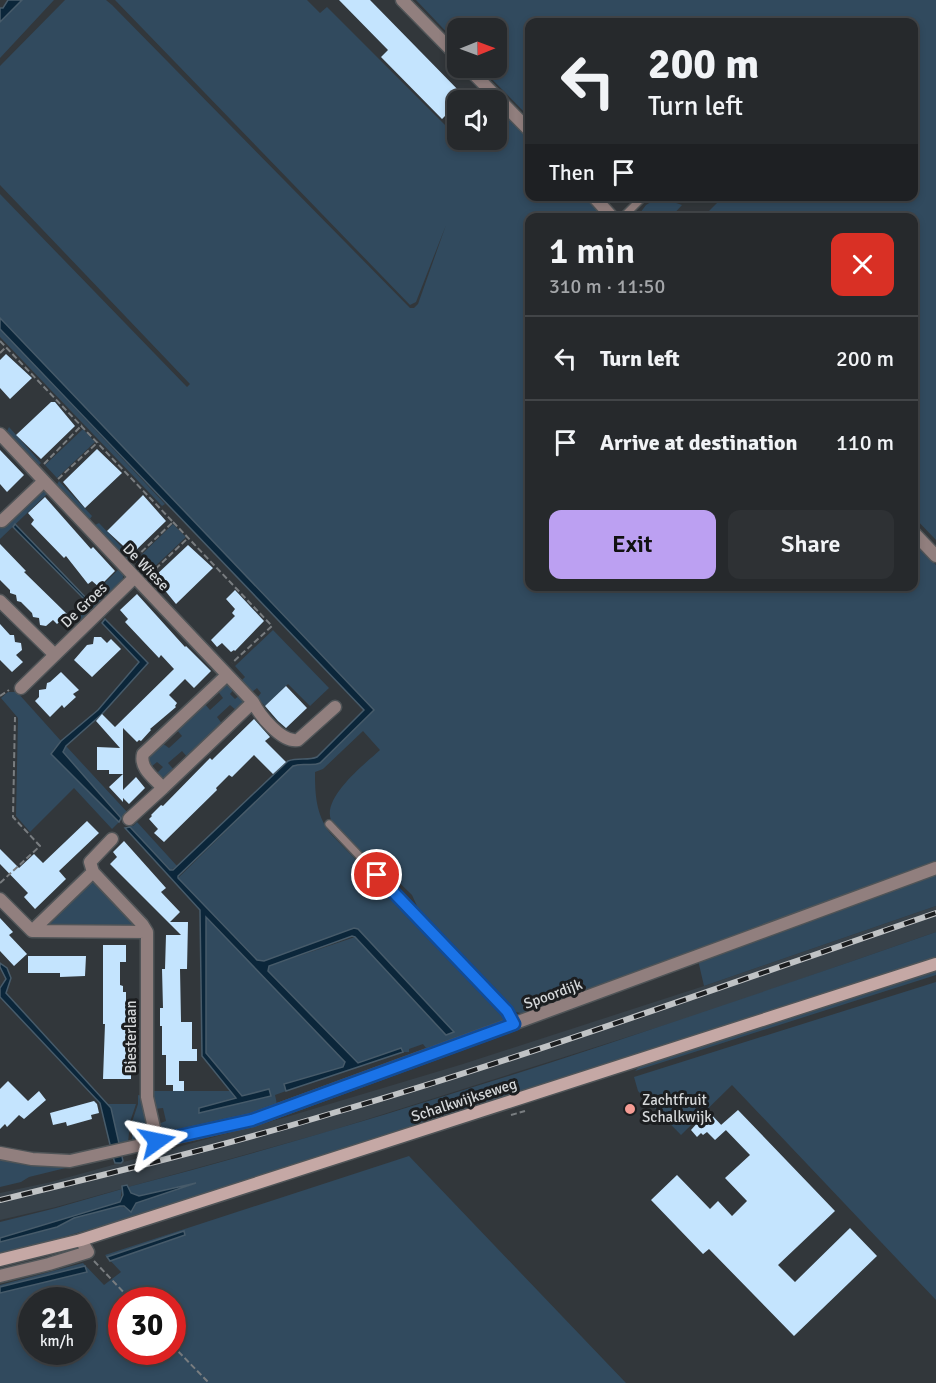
<!DOCTYPE html>
<meta charset="utf-8">
<style>
body{margin:0;font-family:Signika,sans-serif;background:#2e3134;color:#f1f3f6;height:100vh;display:flex;flex-direction:column;font-size:22px;white-space:nowrap}
*{box-sizing:border-box;margin:0}
p{font-size:20px;color:#a4a6a9}
.icon{flex:none;width:33px;height:33px;fill:none;stroke:currentColor;stroke-width:2;stroke-linecap:round;stroke-linejoin:round}
.map{position:relative;flex:1;overflow:hidden}
.panel{position:absolute;left:525px;top:213px;width:393px;height:378px;display:flex;flex-direction:column;background:#26292c;border-radius:12px;box-shadow:0 3px 9px #0003,0 0 0 2px #424548}
.panel>*{flex:none}
.banner{position:absolute;left:525px;top:18px;width:393px;height:183px;border-radius:12px;box-shadow:0 3px 9px #0003,0 0 0 2px #424548;background:#26292c;color:#f1f3f6;overflow:hidden}
.needle{width:39px;rotate:89deg}
.tools{position:absolute;left:447px;top:18px;display:grid;gap:12px}
.tools a{display:grid;place-items:center;width:60px;height:60px;border-radius:12px;background:#26292c;box-shadow:0 3px 9px #0003,0 0 0 2px #424548;font-size:30px}
.speed{position:absolute;left:18px;top:1287px;display:flex;gap:12px;font-size:30px;font-weight:700;text-align:center}
.speed>*{display:grid;place-content:center;width:78px;height:78px;border-radius:50%;background:#26292c;box-shadow:0 3px 9px #0003,0 0 0 2px #424548;line-height:1}
.speed small{font-size:15px;font-weight:400}
.speed .limit{border:9px solid #d22;background:#fff;color:#111}
.pin{position:absolute;display:grid;place-items:center;width:51px;height:51px;color:#fff;margin:-26px;border:3px solid #fff;border-radius:50%;box-shadow:0 2px 6px #0007}
.me{position:absolute;width:66px;margin:-33px;rotate:78deg;stroke-linejoin:round;filter:drop-shadow(0 0 4px #0008)}
.turn{display:flex;align-items:center;gap:21px;height:126px;padding:0 24px;font-size:27px}
.turn .icon{width:78px;height:78px;stroke-width:2.5}
.turn b{display:block;font-size:42px;line-height:51px}
.then{display:flex;align-items:center;height:57px;padding:0 24px;background:#0003;gap:12px;font-size:22px}
.round{display:grid;place-items:center;flex:none;width:63px;height:63px;border-radius:12px;background:#2e3134}
.summary{display:flex;align-items:center;justify-content:space-between;height:102px;padding:0 24px}
h1{font-size:36px;font-weight:600;line-height:45px}
.action{display:flex;gap:12px;margin-top:auto;padding:12px 24px}
.action a{flex:1;height:69px;border-radius:12px;background:#bca0f2;color:#111;font-size:24px;font-weight:600;line-height:69px;text-align:center}
.action a+a{background:#2e3134;color:#f1f3f6}
ul{padding:0;list-style:none}
li{display:flex;align-items:center;gap:18px;height:84px;padding:0 24px;border-top:2px solid #424548}
li div{flex:1}
li b{display:block;font-size:22px}
li em{font-style:normal}
.map>svg:first-child{display:block}
.built{fill:#38424a}
.green{fill:#314a5e;fill-rule:evenodd}
.water{fill:#0b263a;stroke:#475b6a;stroke-width:1.5}
.building{fill:#c4e4fe}
.lines{fill:none;stroke-linecap:round;stroke-linejoin:round}
.lane-casing{stroke:#4f5457;stroke-width:10}
.street-casing{stroke:#4f5457;stroke-width:15}
.secondary-casing{stroke:#4f5457;stroke-width:15}
.path{stroke:#797d80;stroke-width:2;stroke-dasharray:6 3;stroke-linecap:butt}
.lane{stroke:#917f7e;stroke-width:7}
.street{stroke:#917f7e;stroke-width:12}
.secondary{stroke:#c5a8a5;stroke-width:12}
.rail-casing{stroke:#c0c3c5;stroke-width:6}
.rail{stroke:#1c1e20;stroke-width:4;stroke-dasharray:11;stroke-linecap:butt}
.route-casing{stroke:#114b97;stroke-width:15}
.route{stroke:#1a73e8;stroke-width:10}
.poi-dot{fill:#f59c94;stroke:#1c1e20;stroke-width:2}
.labels{text-anchor:middle;dominant-baseline:central;stroke-width:6;stroke-linejoin:round;paint-order:stroke}
.street-label{font-size:15px;fill:#d4d7d9;stroke:#1c1e20}
.poi-label{font-size:15px;fill:#d4d7d9;stroke:#1c1e20;text-anchor:start}
</style>
<div class="map">
<svg width="936" height="1383" viewBox="0 0 936 1383">
<rect width="100%" height="100%" fill="#32373b"/>
<path class="built" d="M936,906V932L710,1011L327,1132L56,1207L0,1220V1193L51,1182L283,1118L463,1064L704,986Z"/>
<path class="green" d="M22,0H54L0,58V22Z
M65,0H106L112,5L410,308H414L418,304L446,225L416,302L410,305L115,0H307L320,13L327,7L457,137L458,140L463,142L465,140H496V101L529,137L530,196L585,197L604,217L530,218V586H914V542L936,565V865L718,945L714,943L686,953L683,958L529,1015L516,1012L494,992L421,915L412,895L378,862L360,852L331,820C322,797 366,763 380,750L363,731L323,769L315,772C315,795 316,814 330,833L490,999L503,1015V1024L440,1047L435,1045L426,1048L423,1044L409,1049V1052H403L401,1048L358,1063L354,1060L268,971L269,966L355,937L446,1035L358,929L264,961L257,960L178,878L293,766L320,763L374,710L0,318V194L187,387L190,384L0,185V66Z
M416,0H936V540L914,517V218L703,217L721,199L737,197L914,196V22H530L529,117L481,68H496V28H458L457,43Z
M659,197L682,205L671,217H637L646,205Z
M0,329L165,504L162,506L0,337Z
M9,427L41,463L37,467L6,433Z
M83,429L95,442L57,478L45,465Z
M59,481L92,516L90,519L56,486Z
M43,491L48,493L0,539V526Z
M99,523L130,556L126,560L95,529V525Z
M173,524L186,537L147,574L135,561Z
M120,568L124,573L122,582L82,620H80L74,613Z
M273,630L329,688L310,706L288,684L265,706L257,698L261,693L257,688L252,692L241,681L245,677L235,666Z
M226,683H229L235,688L230,694L235,699L241,694C245,703 243,705 237,711L230,705L217,717L223,725L188,758L182,751L168,763L175,771L167,778L160,777L157,773L163,767L157,762L151,767L148,764V756L162,743L169,748L182,736L176,729L204,703L210,710L223,698L217,690Z
M8,692H17L61,741L53,750L119,822L112,829L74,788L30,832L16,816L18,718L1,698Z
M66,746L128,813L121,820V818L64,754L63,749Z
M137,822L177,866L171,870L128,826L130,824L133,826Z
M936,872V906L704,986L698,960Z
M94,880L136,925L130,927L48,926Z
M205,916L342,1057L345,1062L343,1067L284,1084L286,1091L275,1095L277,1104L267,1110L165,1134L161,1132L158,1124L166,1121L163,1108L154,1109L151,1091H231L236,1097L198,1110L269,1089L242,1096L206,1053Z
M936,932V957L133,1217L0,1255V1242L57,1227L74,1218L120,1206L133,1210L136,1203L194,1184L139,1196L131,1193L128,1187C401,1116 669,1025 936,932Z
M936,971V975L635,1071L640,1066Z
M936,982V1300L732,1085L681,1135L638,1091L634,1077Z
M138,1095L143,1096L149,1133L147,1138L132,1143V1122L138,1104Z
M106,1104H136L130,1122L128,1143L119,1145L111,1108Z
M409,1156L626,1383H0V1285L83,1263L104,1285L121,1272L105,1255ZM32,1300H82V1352H32ZM122,1300H172V1352H122Z
M0,1158L90,1162L29,1177L21,1182L0,1187Z
M122,1189L120,1202L0,1238V1222L56,1208Z"/>
<path class="water" d="M8,0H22L0,22V8H3Z
M0,318L374,710L320,763C311,767 303,762 293,766L178,876V878L257,960L264,961L354,928L358,929L454,1032L446,1035L355,937L352,936L269,966L268,971L358,1063L401,1048L403,1052L286,1091L284,1084L343,1067L345,1062L206,917V1053L242,1096L269,1089L271,1096L199,1113V1108L236,1098L202,1056L200,910L125,828L130,827L170,870H173L288,761C298,757 308,761 317,757L364,710L0,329Z
M15,524L88,600L87,602L13,527Z
M105,619L148,663L102,714L66,746L63,752L121,818L119,822L51,754L61,741L98,710L139,662L102,623Z
M0,963L7,968L11,978L6,993L111,1108L123,1161L121,1163H115L113,1157L100,1103L0,997V988L6,979L0,967Z
M196,1183L136,1203L131,1212L124,1206H120L74,1218L57,1227L0,1242V1238L120,1202L123,1195L122,1186L127,1185L131,1193L139,1196Z
M184,1231L185,1235L110,1261L107,1257Z
M85,1266L87,1272L0,1293V1287Z"/>
<path class="building" d="M339,0H370L465,97L461,100H458V129L445,116L442,119L381,57L388,50Z
M6,354L32,378L10,399L0,388V360Z
M51,402H55L75,426L41,459L16,435Z
M97,449L122,473L85,508L63,482Z
M0,450L24,475L7,492L0,484Z
M143,495L166,521L132,554L107,531Z
M45,497L91,549L93,547L115,571L99,587L92,581L88,584L66,556L64,558L31,524L34,520L28,513Z
M0,544L26,571L24,572L67,614L57,624L53,620L46,626L40,625L39,618L33,617L32,613L21,602L17,601L16,595L10,593V590L0,580Z
M188,545L213,568L176,604L154,577Z
M235,590L264,621L235,651L234,650L231,652L222,643L217,647L211,640L235,616L232,613L235,609L226,599Z
M137,594L185,647L186,646L211,671L194,688L185,679L169,695L177,703L175,706L176,707L150,729L151,730L141,741L139,740L137,742L123,728V790L136,777L145,788L129,804L123,798V802L109,787L123,774H109V770H97V747L120,748L96,721L102,714L115,727L174,669L161,655L159,658L125,622L128,619L120,610Z
M0,624L10,635H14L15,642L21,643L22,650L16,655L23,662L12,672L0,660Z
M94,637H101L107,643L111,639L121,649L92,677L74,660L87,645L93,644Z
M61,672L79,690L73,694L76,697L64,708L62,705L50,717L35,701L39,697V690L46,689L47,683L50,682Z
M286,686L307,708L286,728L278,721L265,706Z
M254,719L270,737L265,741L286,762L273,774L254,755L232,777L229,775L216,788L217,790L164,842L154,833L158,829L149,819L152,816L151,815L161,805L163,806L210,758L212,760L215,757Z
M87,821L99,833L59,871L66,879L35,909L24,897L28,893L0,864V849L19,868L34,854L43,863Z
M124,841L166,888L161,892L180,912L170,922H188L187,969H180L181,1020V1022H192V1049H197V1061H179V1081H184V1091H173V1085H166V1055H162V1026H160V1008H163L162,969H165L166,935H181L110,864L117,857L113,852Z
M0,918L13,932L9,935L27,954L14,966L0,951Z
M103,945H126V962H120V985L123,986V992H126V1047H131V1079H103L105,1024H103Z
M28,956H86L85,976L60,977V973H28Z
M8,1081L28,1101L39,1091L46,1100L24,1119L19,1115L7,1127L5,1124L0,1129V1089Z
M94,1101L97,1104L99,1113L91,1115L92,1119L67,1126L66,1122L53,1125L50,1113Z
M738,1110L835,1211L778,1265L795,1282L850,1228L877,1256L794,1336L709,1249L703,1254L651,1200L677,1175L710,1209L718,1201L732,1216L747,1201L725,1178L750,1155L721,1125Z
M708,1111L726,1130L715,1140L707,1132L703,1135L701,1133L697,1137L691,1130Z"/>
<g class="lines">
<g class="lane-casing">
<path id="lane" d="M622,218L644,196
M329,824L507,1011L514,1024"/>
</g>
<g class="street-casing">
<path id="street" d="M402,0L458,57
M468,68L530,131
M593,196L613,218
M0,434L44,481L2,521
M44,481L253,702C260,716 282,743 298,740L335,707
M914,533L936,556
M0,601L55,655
M227,675L143,754C139,768 154,778 163,788L253,702
M21,688L135,577
M129,819L163,788
M93,872L90,862L112,839
M0,899L32,931L147,932
M32,931L93,872L142,924L147,932V1097L157,1141
M0,1153L32,1159L70,1161L252,1120L936,868
M0,1276L49,1264L88,1252L81,1240"/>
</g>
<g class="secondary-casing">
<path id="secondary" d="M0,1260L81,1240L936,964"/>
</g>
<path class="path" d="M0,341L173,522L134,559
M0,353L6,347
M44,464L82,425
M58,479L98,442
M173,522L272,626L232,663
M149,575L188,538
M0,696L9,690
M0,883L40,846L13,817L15,717
M511,1115L525,1111
M94,1261L131,1300
M172,1345L209,1383"/>
<use href="#lane" class="lane"/>
<use href="#street" class="street"/>
<use href="#secondary" class="secondary"/>
<g class="rail-casing">
<path id="rail" d="M0,1200C112,1173 223,1146 333,1113C537,1054 736,981 936,913"/>
</g>
<use href="#rail" class="rail"/>
</g>
<g class="lines">
<g class="route-casing">
<path id="route" d="M157,1141L252,1120L514,1024L507,1011L377,875"/>
</g>
<use href="#route" class="route"/>
</g>
<circle class="poi-dot" cx="630" cy="1109" r="6"/>
<g class="labels">
<g class="street-label">
<text transform="translate(146 567) rotate(46)">De Wiese</text>
<text transform="translate(84 605) rotate(-44)">De Groes</text>
<text transform="translate(553 994) rotate(-20)">Spoordijk</text>
<text transform="translate(131 1037) rotate(-90)">Biesterlaan</text>
<text transform="translate(464 1100) rotate(-18)">Schalkwijkseweg</text>
</g>
<g class="poi-label">
<text x="642" y="1100">Zachtfruit<tspan x="642" dy="17">Schalkwijk</tspan></text>
</g>
</g>
</svg>
<div class="tools">
<a><svg class="needle" viewBox="-14 -14 28 28"><path d="M0-13l5 13h-10z" fill="#e53935"/><path d="M0 13l5-13h-10z" fill="#a4a6a9"/></svg></a>
<a><svg class="icon" aria-label="sound" viewBox="0 0 24 24"><path d="M4 9h4l5-4v14l-5-4H4zM17 9q2 3 0 6"/></svg></a>
</div>
<div class="speed"><div>21<small>km/h</small></div><div class="limit">30</div></div>
<div class="pin" style="left:377px;top:875px;background:#d93025"><svg class="icon" aria-label="arrive" viewBox="0 0 24 24"><path d="M6 21V4h12l-3 4 3 4H6"/></svg></div>
<svg class="me" style="left:157px;top:1141px" viewBox="-20 -20 40 40"><path d="M0-17L14 15 0 8-14 15z" fill="#1a73e8" stroke="#fff" stroke-width="4"/></svg>
<div class="banner">
<div class="turn"><svg class="icon" aria-label="left" viewBox="0 0 24 24"><path d="M17 20v-9H6M10 6l-5 5 5 5"/></svg><div><b>200 m</b>Turn left</div></div>
<div class="then">Then<svg class="icon" aria-label="arrive" viewBox="0 0 24 24"><path d="M6 21V4h12l-3 4 3 4H6"/></svg></div>
</div>
<section class="panel">
<div class="summary"><div><h1>1 min</h1><p>310 m · 11:50</p></div><a class="round" style="background:#d93025;color:#fff"><svg class="icon" aria-label="close" viewBox="0 0 24 24"><path d="M6 6l12 12M18 6L6 18"/></svg></a></div>
<ul>
<li><svg class="icon" aria-label="left" viewBox="0 0 24 24"><path d="M17 20v-9H6M10 6l-5 5 5 5"/></svg><div><b>Turn left</b></div><em>200 m</em></li>
<li><svg class="icon" aria-label="arrive" viewBox="0 0 24 24"><path d="M6 21V4h12l-3 4 3 4H6"/></svg><div><b>Arrive at destination</b></div><em>110 m</em></li>
</ul>
<div class="action"><a>Exit</a><a>Share</a></div>
</section>
</div>
